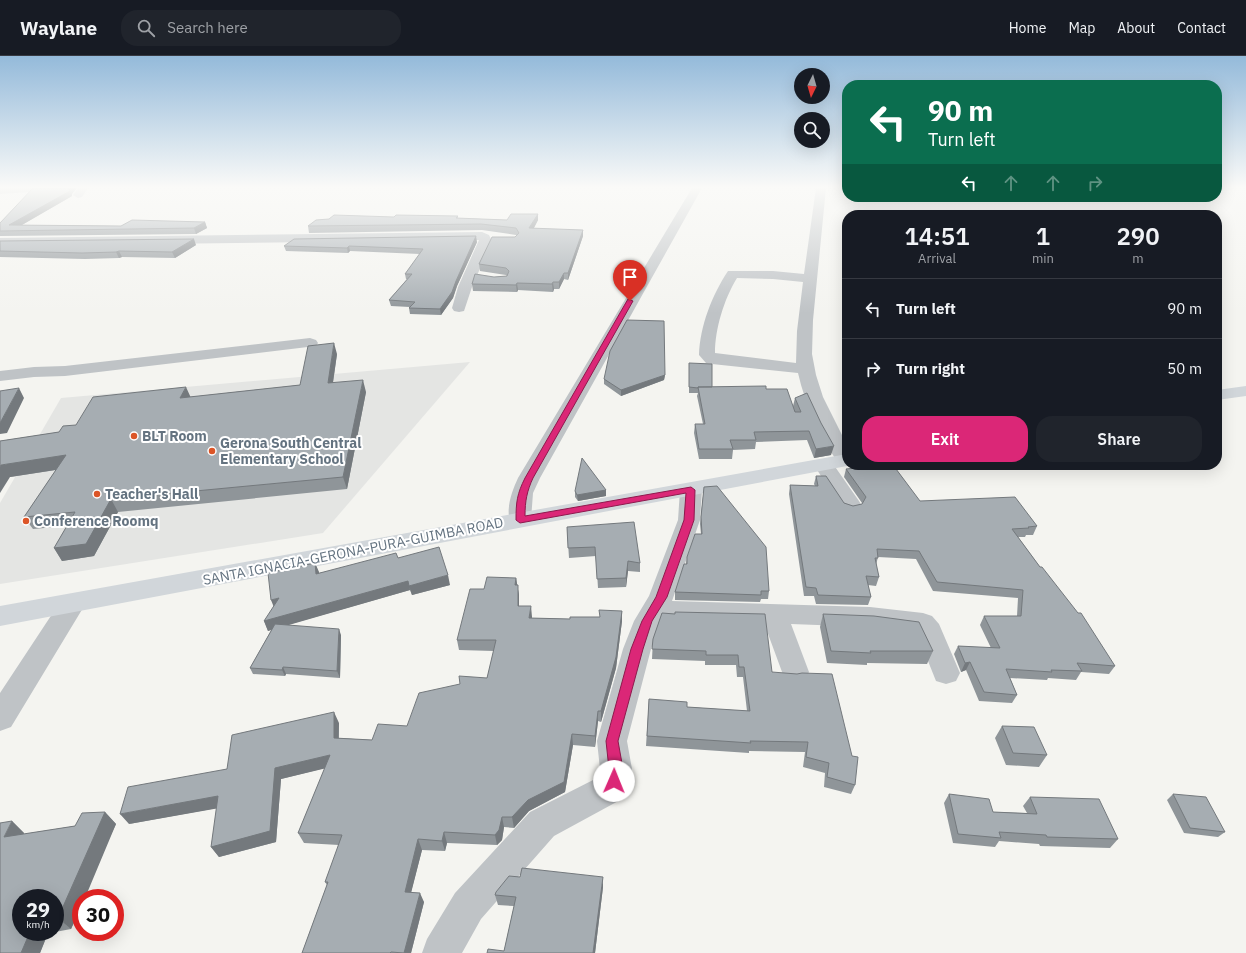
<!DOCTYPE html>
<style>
body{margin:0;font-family:"IBM Plex Sans",sans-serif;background:#20242c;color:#f1f3f6;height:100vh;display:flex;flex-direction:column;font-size:15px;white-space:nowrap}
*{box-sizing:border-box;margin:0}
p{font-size:13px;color:#9ea1a6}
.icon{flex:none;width:22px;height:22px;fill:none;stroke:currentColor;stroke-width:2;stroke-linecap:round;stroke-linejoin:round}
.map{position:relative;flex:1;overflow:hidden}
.drawer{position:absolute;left:842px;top:154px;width:380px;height:260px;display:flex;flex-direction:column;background:#171b24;border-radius:16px;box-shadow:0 4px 16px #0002}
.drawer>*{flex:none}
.hud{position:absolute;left:842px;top:24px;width:380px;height:122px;border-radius:16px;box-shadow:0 4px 16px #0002;background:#0b6e4f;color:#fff;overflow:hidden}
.needle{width:26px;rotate:185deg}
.controls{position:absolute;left:794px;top:12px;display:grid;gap:8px}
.controls a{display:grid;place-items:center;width:36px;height:36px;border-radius:50%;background:#171b24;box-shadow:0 4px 16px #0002;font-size:20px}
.speed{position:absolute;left:12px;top:833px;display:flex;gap:8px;font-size:20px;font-weight:700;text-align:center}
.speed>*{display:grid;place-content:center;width:52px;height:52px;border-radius:50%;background:#171b24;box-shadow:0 4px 16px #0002;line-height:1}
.speed small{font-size:10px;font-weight:400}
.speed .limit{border:6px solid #d22;background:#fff;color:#111}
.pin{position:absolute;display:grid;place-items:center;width:34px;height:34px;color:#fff;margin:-41px -17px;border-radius:50% 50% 50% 0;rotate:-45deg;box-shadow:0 0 4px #0007}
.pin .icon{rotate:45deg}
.me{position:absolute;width:44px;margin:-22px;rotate:1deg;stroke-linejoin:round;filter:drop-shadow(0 0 3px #0008)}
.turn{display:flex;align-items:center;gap:14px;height:84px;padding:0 20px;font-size:18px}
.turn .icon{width:52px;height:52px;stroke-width:2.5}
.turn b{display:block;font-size:28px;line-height:34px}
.lanes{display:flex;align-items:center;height:38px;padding:0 20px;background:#0003;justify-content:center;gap:20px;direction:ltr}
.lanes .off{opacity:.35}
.eta{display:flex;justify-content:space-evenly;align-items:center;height:68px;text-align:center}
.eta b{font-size:24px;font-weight:600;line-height:28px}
.action{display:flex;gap:8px;margin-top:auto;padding:8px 20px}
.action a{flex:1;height:46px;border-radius:16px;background:#db2777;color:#fff;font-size:16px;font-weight:600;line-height:46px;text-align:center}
.action a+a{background:#20242c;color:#f1f3f6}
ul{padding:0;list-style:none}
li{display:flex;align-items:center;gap:12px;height:60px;padding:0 20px;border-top:1px solid #363941}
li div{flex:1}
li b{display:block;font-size:15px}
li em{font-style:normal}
header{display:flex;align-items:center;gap:24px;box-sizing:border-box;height:56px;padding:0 20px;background:#171b24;border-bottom:1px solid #363941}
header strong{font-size:19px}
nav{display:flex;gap:22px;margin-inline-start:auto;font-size:14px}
.search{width:280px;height:36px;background:#20242c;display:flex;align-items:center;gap:10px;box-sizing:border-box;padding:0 14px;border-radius:16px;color:#9ea1a6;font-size:15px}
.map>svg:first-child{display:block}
.built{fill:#e4e5e3}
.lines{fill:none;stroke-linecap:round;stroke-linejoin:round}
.minor{fill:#bfc3c6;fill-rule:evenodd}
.major{fill:#d1d6da;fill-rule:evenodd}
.wall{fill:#8f9599}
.shaded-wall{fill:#74797d}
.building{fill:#a6adb2;stroke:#74797d}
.route{fill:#db2777;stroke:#8e194d}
.poi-dot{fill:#dc5527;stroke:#fff;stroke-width:1.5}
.labels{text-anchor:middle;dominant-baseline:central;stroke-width:4;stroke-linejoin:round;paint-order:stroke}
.poi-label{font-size:14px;font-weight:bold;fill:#647380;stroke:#fff;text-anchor:start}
.street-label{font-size:14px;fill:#647380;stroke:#fff}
</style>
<header>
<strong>Waylane</strong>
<div class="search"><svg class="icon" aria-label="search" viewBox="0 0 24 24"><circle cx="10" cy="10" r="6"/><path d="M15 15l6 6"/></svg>Search here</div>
<nav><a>Home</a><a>Map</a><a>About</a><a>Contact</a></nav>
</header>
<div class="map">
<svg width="1246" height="897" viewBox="0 0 1246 897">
<rect width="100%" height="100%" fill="#f4f4f0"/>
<path class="built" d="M470,306L323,477L0,528V447L61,342Z"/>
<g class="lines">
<path class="minor" d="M0,132H49L44,135L0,138Z
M78,132H88L82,141L78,142L73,139Z
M692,132H702L540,422L533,437L531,464L528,469L520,471L512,469C504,456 512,435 518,422Z
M816,132H826L813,264L812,298L816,319L823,341L847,389V409H850L846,410L839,408C821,382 805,349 798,317L712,308L706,307L699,299C700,270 712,239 728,215H773L804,218ZM737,222L773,223L803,226L797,275L796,307L715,297C715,273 724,243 737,222Z
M482,176L489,179L492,185L472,231L464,255L459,256L454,255L452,252L458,231L479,184L0,190V182Z
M310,282L316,284L318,287L316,290L65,320L34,321L0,325V315L34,311L65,310Z
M824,403L831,405L859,445L862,450L859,455L851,457L843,455L814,409L817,405Z
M691,427L699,429L702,434L700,464L672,545L870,551L923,557L932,560L939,568L960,617L956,625L946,628L936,625L918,580L914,575L870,571L791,568L809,616L805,624L795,627L785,624L764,567L661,564L651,593L627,685L632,713L630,725L622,743L554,780L481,863L462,897H422L427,883L455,837L530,756L599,721L600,713L597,685L623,593L634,565L649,540L678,464L680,434L683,429Z
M73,538L82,540L86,547L11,671L0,675V637L64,540Z"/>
<path class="major" d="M1246,330V340L1217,344V334Z
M847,398V409H851L847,410L0,570V550Z"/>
</g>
<path class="wall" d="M72,138V140L22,169L121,170L205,166L207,172L196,178L0,180V167Z
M538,158V164L534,172L583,180L568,224L564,223L559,233H554L553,236L518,234L517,236L473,235L472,228L494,221L507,220L506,219L480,215L479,208L515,181L517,180L516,179L482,174L309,177L308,170L394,161L458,160V162L507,164Z
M0,185L196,189L175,202L122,201L119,202L85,203L0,201Z
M477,186L457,230L453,242L441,259L410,258L409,252L410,251L391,250L389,244L407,223H406L405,218L420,198L350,195L348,197L286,195L284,190Z
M337,298L333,327L366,336L347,433L118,456L94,500L62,505L54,492L67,470L33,473L24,461L56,414L10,421L0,385L59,376L76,369L190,341L300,329Z
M689,312L712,331L766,333L793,350L795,342L831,399L814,402L807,384L756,386L755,393L733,394L732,403H699L694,377L695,368H703L697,340L698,337H689Z
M665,319L664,324L621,340L604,328V323Z
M846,413L920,445L1037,470L1033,479H1026L1025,481H1018L1040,511L1115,610L1109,618L1081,616L1076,624L1048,622L1047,624L1010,622L1017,639L1012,647L979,645L966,614L961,616L954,598L958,590L991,592L980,569L984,560H1017L1018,542L933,535L916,503L878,501L876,509L879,521L876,530L868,529L871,541L868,549L816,548L814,540H804L789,438L790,429L815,430L814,428L816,420L844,447L853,450L862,448V447L844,421Z
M704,431L769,535L768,543H761L760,546L675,544V536L686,508L687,501L701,478L700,468Z
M606,434V440L578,445L575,441V435Z
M567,471L640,507V516L628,515L626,531L598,532L596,500L569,502Z
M398,502L450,529L412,539L410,534L287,569L341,579L340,622L286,618L285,620L253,618L250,612L272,573L268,575L264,565L315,507L319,517Z
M516,522L519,539V550L532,561V562L570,563L600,561L622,555V565L616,612L601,666L598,665L595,691L573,689L565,736L529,755L514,772L504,771L502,784L497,789L447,787L445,795L422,794L411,836L424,846L411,897H302L327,829L325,826L339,789L304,787L298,777L325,712L281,723L276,786L219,801L211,791L217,752L129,768L227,713L339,667V682L372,684L407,670L487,622L494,595L459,594L457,584L484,533Z
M662,557L772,616L855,729L851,738L824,731L825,717L803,711L805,696L749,695V697L646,690L649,643L687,651L747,655L743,621H737L736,609H705V605L652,603L653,583Z
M823,558L933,595L927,608L867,607V609L827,607L820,571Z
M1002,670L1047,699L1039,711L1006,709L995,682Z
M949,738L993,756L1027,757L1023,750L1030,741L1118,783L1110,792L1040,790L1039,788L999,785L995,791L953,787L944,747Z
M1173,738L1225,776L1218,781L1184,777L1167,744Z
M105,756L116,768L81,842V851L71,873L55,876V842L21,876H52L48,877L40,897H0L12,765L24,777V778L75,770Z
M603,831L595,897H487L504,895L514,850L498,849L495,839Z"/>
<path class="shaded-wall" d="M70,132H77L72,138V140L13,174L9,169Z
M538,158V164L530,179L529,172Z
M205,166L207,172L196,178L194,172Z
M583,174V180L568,224V217Z
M476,180L477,186L457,230L453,242L441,259L440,253L456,225Z
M194,183L196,189L175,202L172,196Z
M349,190L350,195L348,197L347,192Z
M119,195L122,201L119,202L116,196Z
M564,217V223L559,233V226Z
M553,226L554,233L553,236L552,228Z
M517,227L518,234L517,236L516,229Z
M334,287L337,298L331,339L328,327Z
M665,319L664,324L621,340V334Z
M363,324L366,336L347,433L343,421Z
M186,331L191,342H180Z
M19,332L24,342L7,377L0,378V367Z
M834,390L831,399L814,402L816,393Z
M66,399L74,411L10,421L0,437V411L1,409Z
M606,434V440L578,445L577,439Z
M111,443L118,456L94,500L62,505L54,492Z
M628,505V515L626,531V522Z
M315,507L319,516V528L316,518Z
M448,519L450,529L412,539L409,530Z
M516,522L519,539V560L515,529Z
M408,525L410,534L268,575L264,565Z
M279,542L275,554L271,544Z
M531,550L532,561L530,573L529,562Z
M622,555V565L616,612L601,666V655Z
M339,573L341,579L340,622L337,615Z
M970,606L966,614L961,616L965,607Z
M283,611L286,618L285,620L282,614Z
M598,655V665L595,691V680Z
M334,656L339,667L338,693L334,682Z
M572,678L573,689L565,736L529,755L514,772L512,761Z
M330,699L335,710L281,723L276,786L219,801L211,791L275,712Z
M218,740L225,751L129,768L120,758Z
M105,756L116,768L85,842H81V851L71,873L58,862Z
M502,761L504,771L502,784L497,789L495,779Z
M12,765L24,777L17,793L4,781Z
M444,776L447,787L445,795L442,785Z
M418,783L422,794L409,845L405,836Z
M603,821V831L595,897H593Z
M420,837L424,846L411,897H404Z
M30,876H47L48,877L40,897H21Z"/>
<path class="building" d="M33,132H70L69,133L70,135L9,169L121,170L132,164L205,166L194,172L0,175V167Z
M511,158H538L529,172L583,174L568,217H564L559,226H553L552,228L517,227L516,229L472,228L475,218L494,221L507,220L509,215L506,212L479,208L492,181H515L519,177L516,172L481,168L308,170L316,164L329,163L334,159L394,161L396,159L458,160L456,162L507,164Z
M476,180L456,225L452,236L440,253L409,252L415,246L389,244L412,218H405L423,193L349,190L347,192L284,190L294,183Z
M194,183L172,196L119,195L116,196L82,197L0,195V185Z
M627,264L664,265L665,319L621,334L604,323L610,295Z
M334,287L328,327L363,324L343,421L111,443L86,488L54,492L75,456L24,461L66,399L1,409L0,411V385L59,376L63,370L76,369L93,341L186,331L180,342L300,329L308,290Z
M689,307L712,308V331H698V332L689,331Z
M766,330V333H787L795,356H801L795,342L807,337L821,367L834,390L816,393L809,375L754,376L756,384H730L733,393H699L695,368H705L698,331Z
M19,332L0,367V335Z
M582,402L606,434L577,439L575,435Z
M888,409H893L920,445L1015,441L1037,470L1028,471L1029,472L1012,473L1040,511H1042L1078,557H1081L1115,610L1077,607L1082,615L1051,614L1052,616L1006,613L1017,639L984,636L970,606L965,607L958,590L1000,592L984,560H1021L1023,534L937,526L919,495L877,493L878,502H875L879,521L866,520L871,541L818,539L816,532L806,531L790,429L818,430L816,420H826L844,447L853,450L862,448L866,441L846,413Z
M717,430L766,491L769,535H761V539L675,536L684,508H687V501L695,478H702L701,461L704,431Z
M634,466L640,507L628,505L626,522L597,523L595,491L568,492L567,471Z
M439,491L448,519L409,530L408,525L264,565L279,542L271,544L268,517L315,507L316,518L396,497L398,502Z
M487,521L516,522L515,529H518V550H531L529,562L570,563V561H600L599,554L622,555L616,601L601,655H598L595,680L572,678L564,726L528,744L512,761H502L499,774L495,779L444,776L442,785L418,783L405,836L420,837L404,897L391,896L390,897H302L328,826H325L342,779L298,777L330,699L275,712L270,775L211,791L218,740L120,758L128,731L227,713L232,679L334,656V682L372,684L378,668L407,670L419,637L460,628L459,620L487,622L496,584H457L470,533H484Z
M675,556L765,558L772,616L797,618L802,617L832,618L852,700L858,701L855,729L827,721L829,707L806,701L808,686L750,685L751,687L647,680L649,643L687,646V651L750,655L744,611H739L738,599H706V595L652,593L653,583L662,557L675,558Z
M823,558L874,560L919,566L933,595H870L871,597L831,595Z
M275,568L339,573L337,615L283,611L282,614L250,612Z
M1002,670L1034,671L1047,699L1013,697Z
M949,738L989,743L993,756L1037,758L1030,741L1099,743L1118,783L1047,781L1046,779L999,776L1001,782L958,778Z
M1173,738L1206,741L1225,776L1190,772Z
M105,756L58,862L55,863V842H21V876H30L21,897H0V767L12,765L4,781L75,770L82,757Z
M522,812L603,821L593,897H487L488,893L504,895L516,841L495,839L496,836L509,820L520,821Z"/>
<linearGradient id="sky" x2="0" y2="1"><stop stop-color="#94bada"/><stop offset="0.51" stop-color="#fafaf8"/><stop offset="1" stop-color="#fafaf8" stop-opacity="0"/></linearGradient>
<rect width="1246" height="257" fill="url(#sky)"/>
<path class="route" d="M628,243L633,245L533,422C527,435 525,445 525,460L691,431L695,434L694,464L667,541L652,565L643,593L618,685L623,713L619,730L614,732L610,730L608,725L609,713L606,685L631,593L642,565L656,541L684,464L686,437L520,467L516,464C516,446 517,438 525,422Z"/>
<g class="poi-dot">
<circle cx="134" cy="380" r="4"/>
<circle cx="212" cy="395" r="4"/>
<circle cx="97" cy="438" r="4"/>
<circle cx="26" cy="465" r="4"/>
</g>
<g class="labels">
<g class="poi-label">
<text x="142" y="380">BLT Room</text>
<text x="220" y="387">Gerona South Central<tspan x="220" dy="16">Elementary School</tspan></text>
<text x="105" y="438">Teacher's Hall</text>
<text x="34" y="465">Conference Roomq</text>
</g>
<g class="street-label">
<text transform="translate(353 495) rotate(-11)">SANTA IGNACIA-GERONA-PURA-GUIMBA ROAD</text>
</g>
</g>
</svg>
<div class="controls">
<a><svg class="needle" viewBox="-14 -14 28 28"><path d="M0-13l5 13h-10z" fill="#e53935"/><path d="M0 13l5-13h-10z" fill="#9ea1a6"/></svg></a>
<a><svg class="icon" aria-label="search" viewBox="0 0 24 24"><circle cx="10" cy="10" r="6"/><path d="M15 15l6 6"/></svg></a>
</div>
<div class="speed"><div>29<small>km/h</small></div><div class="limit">30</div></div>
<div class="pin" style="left:630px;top:245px;background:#d93025"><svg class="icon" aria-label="arrive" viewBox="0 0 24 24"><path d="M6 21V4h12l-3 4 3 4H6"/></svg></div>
<svg class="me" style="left:614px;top:725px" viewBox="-20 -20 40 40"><circle r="19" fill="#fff"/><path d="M0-13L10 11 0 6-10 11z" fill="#db2777"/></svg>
<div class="hud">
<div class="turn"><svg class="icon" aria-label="left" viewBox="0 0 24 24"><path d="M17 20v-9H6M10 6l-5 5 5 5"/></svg><div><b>90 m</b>Turn left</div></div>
<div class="lanes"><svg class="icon" aria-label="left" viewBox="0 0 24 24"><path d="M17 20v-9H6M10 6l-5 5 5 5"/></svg><svg class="icon off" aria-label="ahead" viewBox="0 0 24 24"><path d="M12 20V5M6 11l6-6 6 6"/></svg><svg class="icon off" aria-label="ahead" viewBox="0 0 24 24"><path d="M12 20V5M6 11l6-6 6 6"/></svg><svg class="icon off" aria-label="right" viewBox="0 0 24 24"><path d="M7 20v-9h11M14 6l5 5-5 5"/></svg></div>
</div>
<section class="drawer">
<div class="eta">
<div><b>14:51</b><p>Arrival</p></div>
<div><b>1</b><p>min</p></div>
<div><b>290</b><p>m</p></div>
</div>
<ul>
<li><svg class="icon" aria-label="left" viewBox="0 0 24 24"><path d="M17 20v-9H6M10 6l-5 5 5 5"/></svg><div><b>Turn left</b></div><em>90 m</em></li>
<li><svg class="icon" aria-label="right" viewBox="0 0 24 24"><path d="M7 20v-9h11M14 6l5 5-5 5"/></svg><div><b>Turn right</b></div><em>50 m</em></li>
</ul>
<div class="action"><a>Exit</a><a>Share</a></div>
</section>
</div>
